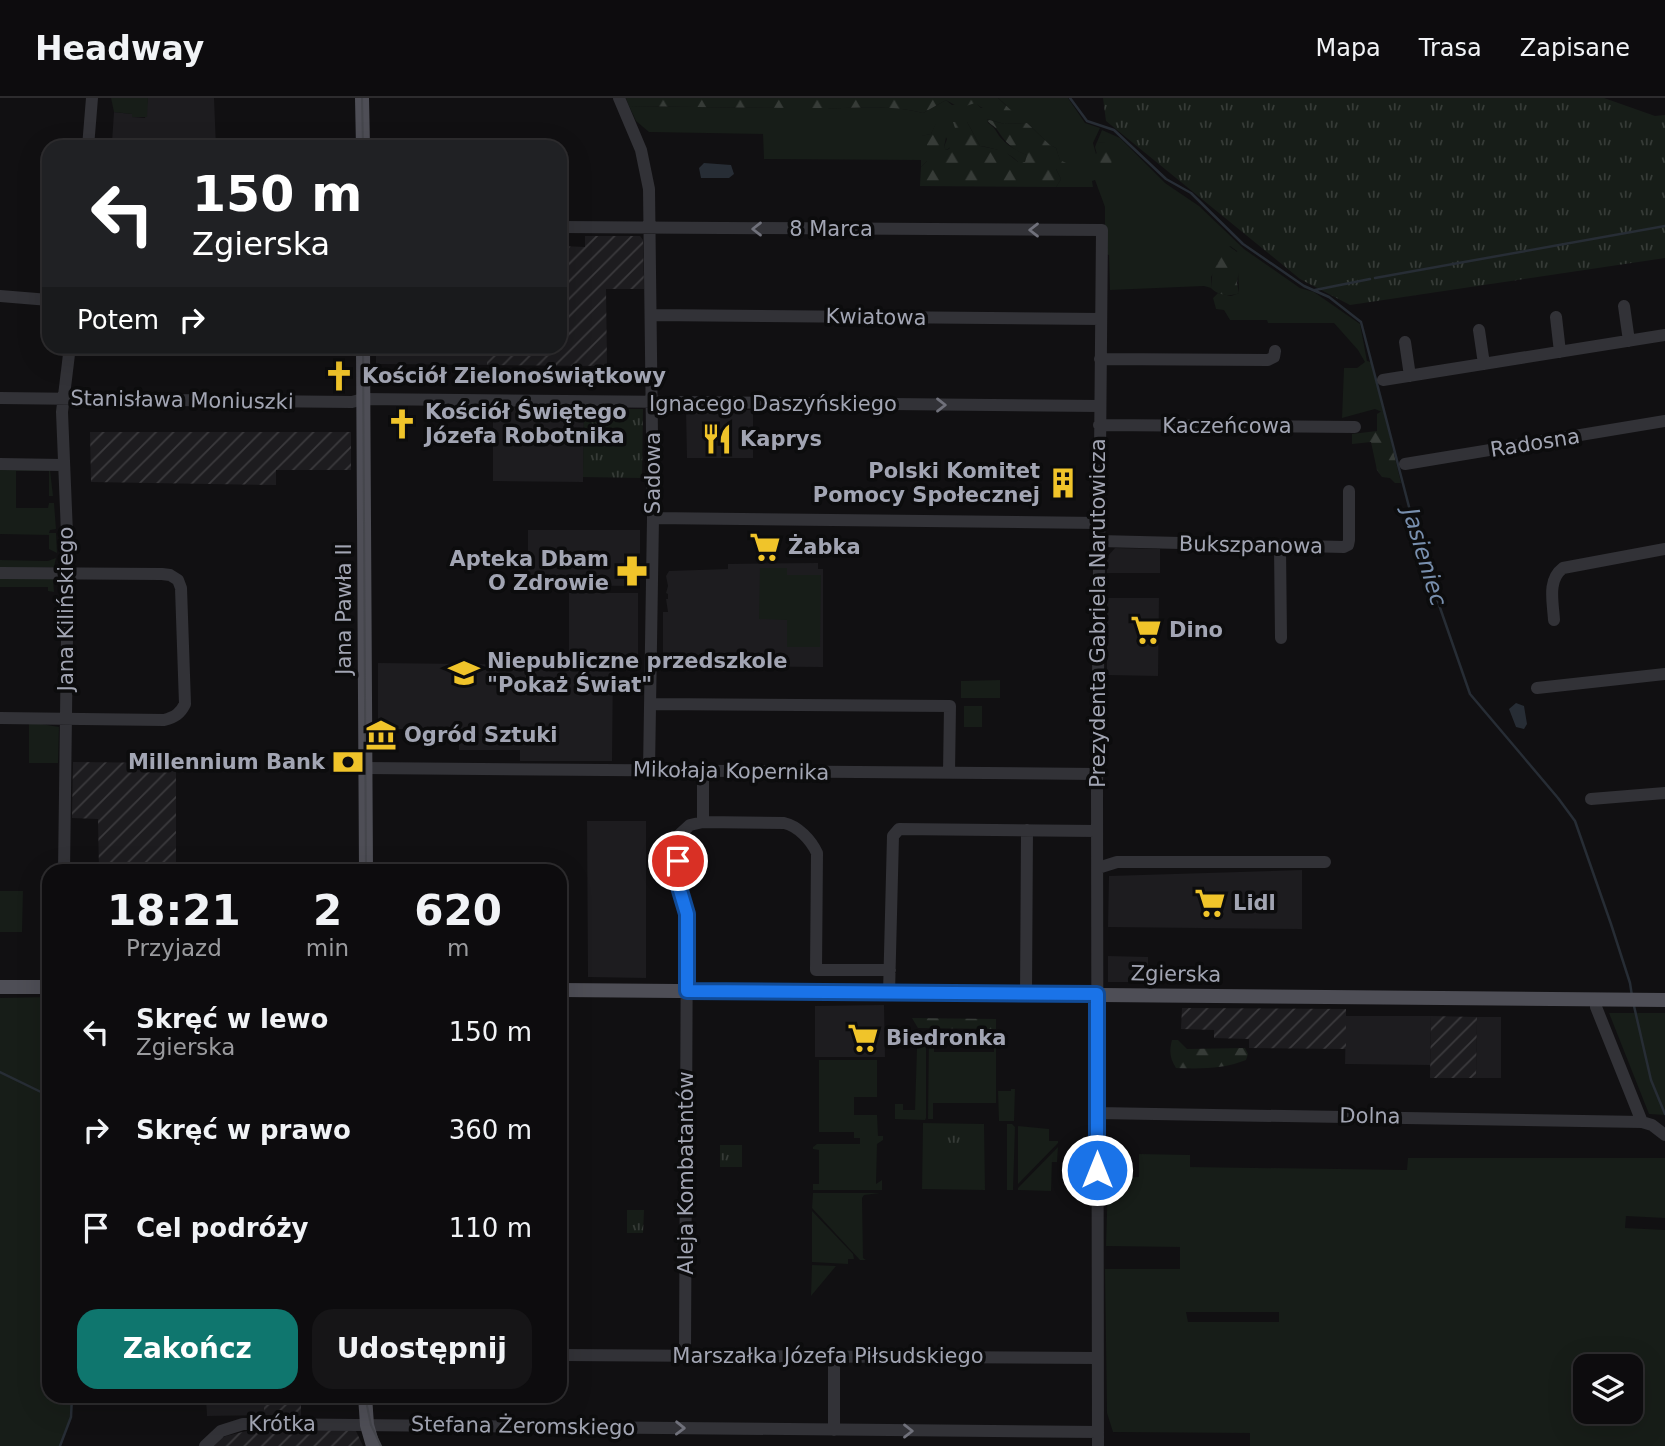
<!DOCTYPE html>
<html lang="pl">
<meta charset="utf-8">
<style>
body{margin:0;font-family:"DejaVu Sans",sans-serif;background:#161517;color:#f1f3f6;height:100vh;display:flex;flex-direction:column;font-size:26px;white-space:nowrap}
*{box-sizing:border-box;margin:0}
p{font-size:23px;color:#9a9b9e}
.icon{flex:none;width:38px;height:38px;fill:none;stroke:currentColor;stroke-width:2;stroke-linecap:round;stroke-linejoin:round}
.map{position:relative;flex:1;overflow:hidden}
.panel{position:absolute;left:42px;top:766px;width:525px;height:539px;display:flex;flex-direction:column;background:#0d0c0e;border-radius:21px;box-shadow:0 7px 28px #0002,0 0 0 2px #2d2c2e}
.panel>*{flex:none}
.hud{position:absolute;left:42px;top:42px;width:525px;height:214px;border-radius:21px;box-shadow:0 7px 28px #0002,0 0 0 2px #2d2c2e;background:#202124;color:#fff;overflow:hidden}
.controls{position:absolute;left:1573px;top:1256px;display:grid;gap:14px}
.controls a{display:grid;place-items:center;width:70px;height:70px;border-radius:14px;background:#0d0c0e;box-shadow:0 7px 28px #0002,0 0 0 2px #2d2c2e;font-size:35px}
.pin{position:absolute;display:grid;place-items:center;width:60px;height:60px;color:#fff;margin:-30px;border:4px solid #fff;border-radius:50%;box-shadow:0 2px 7px #0007}
.me{position:absolute;width:77px;margin:-38px;rotate:0deg;stroke-linejoin:round;filter:drop-shadow(0 0 5px #0008)}
.turn{display:flex;align-items:center;gap:24px;height:147px;padding:0 35px;font-size:32px}
.turn .icon{width:91px;height:91px;stroke-width:2.5}
.turn b{display:block;font-size:49px;line-height:60px}
.then{display:flex;align-items:center;height:66px;padding:0 35px;background:#0003;gap:14px;font-size:26px}
.eta{display:flex;justify-content:space-evenly;align-items:center;height:119px;text-align:center}
.eta b{font-size:42px;font-weight:800;line-height:49px}
.action{display:flex;gap:14px;margin-top:auto;padding:14px 35px}
.action a{flex:1;height:80px;border-radius:21px;background:#0f766e;color:#fff;font-size:28px;font-weight:800;line-height:80px;text-align:center}
.action a+a{background:#161517;color:#f1f3f6}
ul{padding:0;list-style:none}
li{display:flex;align-items:center;gap:21px;height:98px;padding:0 35px}
li div{flex:1}
li b{display:block;font-size:26px}
li em{font-style:normal}
header{display:flex;align-items:center;gap:42px;box-sizing:border-box;height:98px;padding:0 35px;background:#0d0c0e;border-bottom:2px solid #2d2c2e}
header strong{font-size:33px}
nav{display:flex;gap:38px;margin-inline-start:auto;font-size:24px}
.map>svg:first-child{display:block}
.built{fill:#1d1c1f}
.industrial{fill:url(#industrial-furrows)}
.green{fill:#171d18;fill-rule:evenodd}
.forest{fill:url(#forest-firs)}
.park{fill:url(#park-tufts)}
.water{fill:#272d35}
.lines{fill:none;stroke-linecap:round;stroke-linejoin:round}
.stream{stroke:#272d35;stroke-width:2.5}
.minor{stroke:#323237;stroke-width:12}
.major{stroke:#4e4e56;stroke-width:14}
.tram{stroke:#45464c;stroke-width:2}
.oneway{stroke:#70717b}
.route-casing{stroke:#114b97;stroke-width:18}
.route{stroke:#1a73e8;stroke-width:12}
.labels{text-anchor:middle;dominant-baseline:central;stroke-width:7;stroke-linejoin:round;paint-order:stroke}
.street-label{font-size:21px;fill:#a2a5b3;stroke:#0c0c0d}
.poi-label{font-size:21px;font-weight:bold;fill:#a2a5b3;stroke:#0c0c0d;text-anchor:start}
.water-label{font-size:23px;font-style:italic;fill:#788fae;stroke:#0c0c0d}
</style>
<header>
<strong>Headway</strong>
<nav><a>Mapa</a><a>Trasa</a><a>Zapisane</a></nav>
</header>
<div class="map">
<svg width="1665" height="1348" viewBox="0 0 1665 1348">
<defs>
<pattern id="industrial-furrows" width="10" height="10" patternUnits="userSpaceOnUse" patternTransform="scale(1.75)"><rect width="10" height="10" fill="#1d1c1f"/><path d="M-1 1l2-2M0 10L10 0M9 11l2-2" fill="none" stroke="#3b3a3d"/></pattern>
<pattern id="forest-firs" width="22" height="20" patternUnits="userSpaceOnUse" patternTransform="scale(1.75)"><rect width="22" height="20" fill="#171d18"/><path d="M5 1l3.5 6h-7zM16 11l3.5 6h-7z" fill="#363b37"/></pattern>
<pattern id="park-tufts" width="24" height="20" patternUnits="userSpaceOnUse" patternTransform="scale(1.75)"><rect width="24" height="20" fill="#171d18"/><path d="M3 7l-1-3M5 7V3M7 7l1-3M15 17l-1-3M17 17v-4M19 17l1-3" fill="none" stroke="#363b37"/></pattern>
</defs>
<rect width="100%" height="100%" fill="#111012"/>
<path class="built" d="M148,0H214L216,49H105V44H112L114,14L132,16V19L145,20Z
M376,249H487V267L376,266Z
M493,309L584,311L583,384L493,383Z
M686,312H753V360H687Z
M528,432H640V472L638,475L637,488L528,487Z
M1115,450L1160,451V475H1107V459Z
M818,465V471H823V569L663,568V514H668L666,501H668V496L666,495L668,488L666,478L669,473L728,471V466Z
M569,495H638V567L613,568L612,663H520V652H459V639H425V631H378V565L569,567Z
M1107,500H1159L1158,578L1107,577Z
M587,723H646V880L588,879Z
M1302,772V831L1108,829L1109,778Z
M1108,858L1148,859V884H1108Z
M884,907L885,959H815V908Z
M1346,918H1431L1430,967L1345,966Z
M1477,919H1501V980H1476Z
M206,1299H264V1317L207,1318Z"/>
<path class="industrial" d="M585,138H640L643,142L644,191H606L607,268L487,267V249L560,248V148L585,149Z
M90,334H351V372H276V387L91,384Z
M73,664L176,665V773H99L98,721L72,720Z
M1182,910L1346,911V951L1249,950V941L1214,940V932L1181,931Z
M1431,918L1477,919L1476,980H1430Z
M264,1299H301V1318L264,1317Z
M255,1331H355L363,1348H212L213,1345L226,1338Z"/>
<path class="green" d="M111,0H148L147,19H132V16L114,14Z
M998,0H1068L1085,25L1100,30L1093,45L1096,56L1105,45L1097,44L1102,32L1120,40L1165,85L1199,108L1244,151L1300,190L1314,194L1360,226L1367,263L1371,264L1384,315L1375,311L1342,320L1344,270H1357L1365,264L1358,252L1334,225H1268L1267,222H1230L1224,212L1216,211L1213,200L1218,195L1231,198L1239,195L1237,153L1230,148L1217,164L1218,167L1211,179V190L1204,188L1110,192L1109,157L1105,156V109L1095,82L1092,83L1093,89H1056L1061,81L1056,71L1060,63L1056,50L1050,47L1027,25L1004,26L987,21L988,25C997,30 996,36 1003,42C1008,48 1021,55 1028,57L1025,64H1018C1009,54 993,50 980,48L967,24L962,43L946,52L944,49L947,41L936,26L931,36L922,38L927,45V63L921,69V62L764,61L763,36L649,34L636,23L629,8C694,9 758,10 822,10C857,11 889,6 923,15L946,2L952,7L975,4L981,10L1007,8Z
M0,368L50,372L53,398H49V373H16V410H48L49,405H54L56,431L50,432L49,435H56L57,455L49,451V437L0,436Z
M56,460L54,469L0,471V462L48,463Z
M760,470H787V477H821L820,549H787V522L759,521Z
M0,478L53,481L54,494L48,493V489H0Z
M1000,582V600H961V583Z
M29,624L59,629L58,665H29Z
M0,793H23L22,834H0Z
M49,899V1298L73,1299L71,1319L61,1348H0V900Z
M1609,915H1665V1017L1649,1016Z
M915,934H926V1020L925,1022L895,1021V1006H903V1012H915L917,950L915,949Z
M929,934H937V941H934V954H994V942H987V935H996V1005H933V1021H928Z
M819,962H877V999H854V1017H877L878,1038H883V1042L877,1046L876,1086L882,1082V1092H813V1086H819V1052L813,1051V1049L817,1046H860V1040H854V1034H819Z
M1011,991H1015L1014,1023H999L998,993H1011Z
M923,1025L984,1026L985,1092L922,1091Z
M1007,1026H1012L1015,1029L1013,1092H1007Z
M1018,1028L1049,1031V1043H1058V1045L1018,1086Z
M1058,1049L1057,1064H1052L1051,1093L1018,1092V1090Z
M1139,1056L1190,1057V1069L1407,1072L1408,1060H1665V1120L1626,1118L1625,1130L1665,1132V1348H1250V1335L1113,1334L1107,1315L1105,1171H1180V1149L1106,1148L1108,1080L1139,1079ZM1186,1214H1279V1224H1188ZM1586,1269H1631V1314H1586Z
M813,1095H880L864,1097L862,1100L863,1160L866,1162H860L812,1110Z
M812,1113L853,1156L854,1161H848V1166L812,1164Z
M812,1167L836,1168L811,1198Z"/>
<path class="forest" d="M626,0H998L1015,16C1000,15 987,15 975,5L960,10L946,2L923,15C889,6 857,11 822,10C758,10 694,9 629,8Z
M986,21L1004,26L1027,25L1050,47L1056,50L1060,62L1066,65V69L1056,71L1061,81L1056,89L920,88L921,69L927,63V46L921,38L931,36L936,25L947,34L944,49L946,52L949,51L953,44L962,42V37L956,33L953,24H967L980,48L1004,53L1018,64H1025L1027,57C1014,53 1005,44 998,33C995,28 989,26 986,21Z
M1097,44L1110,45L1112,60L1109,88L1106,87L1105,67L1099,64L1095,49Z
M1219,141L1241,157L1237,185L1239,195C1230,199 1217,197 1211,190L1213,168L1218,166L1212,163L1216,143Z
M1382,313L1384,315L1401,385H1395L1390,380L1382,379L1377,372L1371,344L1352,346V336L1377,333V316Z
M912,920L996,921V931L918,930Z
M1172,942H1178L1187,951L1245,950L1248,956L1246,962C1223,971 1201,971 1176,970C1170,961 1169,953 1172,942Z"/>
<path class="park" d="M1103,0H1604L1655,18L1665,17V160L1350,207L1300,181L1106,23Z
M584,311H643L642,380L583,379Z
M964,608H982V629H964Z
M947,1032H980V1053L946,1052Z
M720,1047H742V1069H720Z
M627,1112H644L643,1135H627Z"/>
<path class="water" d="M704,65L731,67L734,76L729,80H701L699,70Z
M1516,605L1524,608L1527,626L1524,631L1516,629L1509,611Z"/>
<g class="lines">
<path class="stream" d="M1070,0L1087,23L1114,32L1166,81L1191,95L1243,146L1304,188L1329,199L1361,224L1421,455L1470,596L1558,700L1575,723L1611,826L1630,885L1632,898
M1375,180L1665,128
M1315,192L1370,181
M1634,908L1651,982L1665,1016
M0,974L43,995L49,1001
M60,1348L71,1319L72,1298"/>
<path class="minor" d="M619,0L641,52L649,91L653,420L649,672
M88,49L92,0
M560,129L1102,132L1097,694L1098,1348
M0,198L49,202
M1624,208L1629,243
M651,217L1101,221
M1556,219L1560,254
M1479,232L1484,266
M1405,244L1410,278
M1100,261L1268,262L1274,259L1275,253
M1383,282L1665,237
M0,300L352,304L363,301L1099,308
M1099,327L1355,329
M0,366L62,367
M1405,366L1665,323
M653,420L1099,425
M1099,443L1344,449L1348,447L1349,442V393
M1280,449L1281,540
M0,475L162,476L170,477L178,482L181,490L185,606C180,616 175,619 164,622L0,620
M1554,522C1553,504 1547,482 1563,470L1665,451
M1537,590L1665,576
M650,606L950,608L949,675
M365,670L1097,676
M1591,701L1665,695
M703,724L784,725C798,728 811,742 817,755L816,872H890
M1098,770L1117,764H1325
M64,774L68,460L62,314L70,248
M889,895L893,738L899,731L1097,733
M1026,896L1027,732
M1596,901V909L1642,1024L1652,1027L1665,1037
M1097,1015L1642,1024
M685,1256L687,815L679,789L678,738L690,727L703,724V673
M560,1257L1097,1260
M834,1258V1332
M205,1348L221,1333L243,1326L1098,1334"/>
<path class="major" d="M362,0L363,49
M363,248L366,774
M0,889H49
M560,892L1665,902
M365,1298L367,1327L373,1348"/>
<path class="tram" d="M362,0L363,49
M363,248L366,774
M365,1298L371,1327L381,1348"/>
</g>
<defs><path id="oneway-chevron" d="M-2-3.5L2.5 0L-2 3.5" fill="none" stroke-width="1.6" stroke-linecap="round" stroke-linejoin="round" transform="scale(1.75)"/></defs>
<g class="oneway">
<use href="#oneway-chevron" transform="translate(757 131) rotate(-180)"/>
<use href="#oneway-chevron" transform="translate(1034 132) rotate(-180)"/>
<use href="#oneway-chevron" transform="translate(941 307)"/>
<use href="#oneway-chevron" transform="translate(680 1330) rotate(1)"/>
<use href="#oneway-chevron" transform="translate(908 1333)"/>
</g>
<g class="lines">
<g class="route-casing">
<path id="route" d="M678,763L679,789L687,816V893L1097,896V1072"/>
</g>
<use href="#route" class="route"/>
</g>
<defs>
<g id="church-bare" transform="scale(2.415)"><path d="M-1.2-6h2.4v3.5h3.3v2.4h-3.3V6h-2.4V-.1h-3.3v-2.4h3.3Z" fill="#f0c42a" stroke="#0c0c0d" stroke-width="2.5" paint-order="stroke"/></g>
<g id="restaurant-bare" transform="scale(2.415)"><path d="M-5-6h1v4h1v-4h1v4h1v-4h1v5L-1.5 .5V6h-2V.5L-5-1ZM5-6V6H3V1.5H1.5Q1.5-4 5-6Z" fill="#f0c42a" stroke="#0c0c0d" stroke-width="2.5" paint-order="stroke"/></g>
<g id="building-bare" transform="scale(2.415)"><path d="M-4-6H4V6H1V3H-1V6H-4ZM-2.5-4.3h1.7v1.8h-1.7ZM.8-4.3h1.7v1.8H.8ZM-2.5-1h1.7V.8h-1.7ZM.8-1h1.7V.8H.8Z" fill="#f0c42a" stroke="#0c0c0d" stroke-width="2.5" paint-order="stroke"/></g>
<g id="supermarket-bare" transform="scale(2.415)"><path d="M-6-5.5h2.5l.6 2H6L4.5 2H-2.5L-4.4-4H-6ZM-1.5 3.2a1.3 1.3 0 1 0 .1 0ZM3 3.2a1.3 1.3 0 1 0 .1 0Z" fill="#f0c42a" stroke="#0c0c0d" stroke-width="2.5" paint-order="stroke"/></g>
<g id="pharmacy-bare" transform="scale(2.415)"><path d="M-2-6h4v4h4v4h-4v4h-4v-4h-4v-4h4Z" fill="#f0c42a" stroke="#0c0c0d" stroke-width="2.5" paint-order="stroke"/></g>
<g id="school-bare" transform="scale(2.415)"><path d="M0-5L7-2L0 1L-7-2ZM-4 1L0 2.5L4 1V4Q0 6-4 4Z" fill="#f0c42a" stroke="#0c0c0d" stroke-width="2.5" paint-order="stroke"/></g>
<g id="museum-bare" transform="scale(2.415)"><path d="M0-6L6-3V-2H-6V-3ZM-5-1h2V3h-2ZM-1-1h2V3h-2ZM3-1h2V3H3ZM-6 4H6V6H-6Z" fill="#f0c42a" stroke="#0c0c0d" stroke-width="2.5" paint-order="stroke"/></g>
<g id="bank-bare" transform="scale(2.415)"><path d="M-6-4H6V4H-6ZM0-2.3a2.3 2.3 0 1 0 0 4.6a2.3 2.3 0 1 0 0-4.6Z" fill="#f0c42a" stroke="#0c0c0d" stroke-width="2.5" paint-order="stroke"/></g>
</defs>
<g fill-rule="evenodd">
<use href="#church-bare" x="339" y="278"/>
<use href="#church-bare" x="402" y="326"/>
<use href="#restaurant-bare" x="717" y="341"/>
<use href="#building-bare" x="1063" y="385"/>
<use href="#supermarket-bare" x="765" y="449"/>
<use href="#pharmacy-bare" x="632" y="473"/>
<use href="#supermarket-bare" x="1146" y="532"/>
<use href="#school-bare" x="464" y="575"/>
<use href="#museum-bare" x="381" y="637"/>
<use href="#bank-bare" x="348" y="664"/>
<use href="#supermarket-bare" x="1210" y="805"/>
<use href="#supermarket-bare" x="863" y="940"/>
</g>
<g class="labels">
<g class="street-label">
<text x="831" y="131">8 Marca</text>
<text transform="translate(876 219) rotate(1)">Kwiatowa</text>
<text transform="translate(182 302) rotate(1)">Stanisława Moniuszki</text>
<text x="773" y="306">Ignacego Daszyńskiego</text>
<text x="1227" y="328">Kaczeńcowa</text>
<text transform="translate(1535 345) rotate(-9)">Radosna</text>
<text transform="translate(653 375) rotate(-90)">Sadowa</text>
<text transform="translate(1251 447) rotate(1)">Bukszpanowa</text>
<text transform="translate(66 511) rotate(-90)">Jana Kilińskiego</text>
<text transform="translate(344 511) rotate(-90)">Jana Pawła II</text>
<text transform="translate(1098 515) rotate(-90)">Prezydenta Gabriela Narutowicza</text>
<text transform="translate(731 673) rotate(1)">Mikołaja Kopernika</text>
<text transform="translate(1176 876) rotate(1)">Zgierska</text>
<text transform="translate(1370 1018) rotate(1)">Dolna</text>
<text transform="translate(686 1075) rotate(-90)">Aleja Kombatantów</text>
<text x="828" y="1258">Marszałka Józefa Piłsudskiego</text>
<text x="282" y="1326">Krótka</text>
<text transform="translate(523 1328) rotate(1)">Stefana Żeromskiego</text>
</g>
<g class="poi-label">
<text x="362" y="278">Kościół Zielonoświątkowy</text>
<text x="425" y="314">Kościół Świętego<tspan x="425" dy="24">Józefa Robotnika</tspan></text>
<text x="740" y="341">Kaprys</text>
<text x="1040" y="373" text-anchor="end">Polski Komitet<tspan x="1040" dy="24">Pomocy Społecznej</tspan></text>
<text x="788" y="449">Żabka</text>
<text x="609" y="461" text-anchor="end">Apteka Dbam<tspan x="609" dy="24">O Zdrowie</tspan></text>
<text x="1169" y="532">Dino</text>
<text x="487" y="563">Niepubliczne przedszkole<tspan x="487" dy="24">"Pokaż Świat"</tspan></text>
<text x="404" y="637">Ogród Sztuki</text>
<text x="325" y="664" text-anchor="end">Millennium Bank</text>
<text x="1233" y="805">Lidl</text>
<text x="886" y="940">Biedronka</text>
</g>
<g class="water-label">
<text transform="translate(1425 459) rotate(73)">Jasieniec</text>
</g>
</g>
</svg>
<div class="controls">
<a><svg class="icon" aria-label="layers" viewBox="0 0 24 24"><path d="M12 4l9 5-9 5-9-5zM3 14l9 5 9-5"/></svg></a>
</div>
<div class="pin" style="left:678px;top:763px;background:#d93025"><svg class="icon" aria-label="arrive" viewBox="0 0 24 24"><path d="M6 21V4h12l-3 4 3 4H6"/></svg></div>
<svg class="me" style="left:1097px;top:1072px" viewBox="-20 -20 40 40"><circle r="17" fill="#1a73e8" stroke="#fff" stroke-width="3"/><path d="M0-11L8 9 0 5-8 9z" fill="#fff"/></svg>
<div class="hud">
<div class="turn"><svg class="icon" aria-label="left" viewBox="0 0 24 24"><path d="M17 20v-9H6M10 6l-5 5 5 5"/></svg><div><b>150 m</b>Zgierska</div></div>
<div class="then">Potem<svg class="icon" aria-label="right" viewBox="0 0 24 24"><path d="M7 20v-9h11M14 6l5 5-5 5"/></svg></div>
</div>
<section class="panel">
<div class="eta">
<div><b>18:21</b><p>Przyjazd</p></div>
<div><b>2</b><p>min</p></div>
<div><b>620</b><p>m</p></div>
</div>
<ul>
<li><svg class="icon" aria-label="left" viewBox="0 0 24 24"><path d="M17 20v-9H6M10 6l-5 5 5 5"/></svg><div><b>Skręć w lewo</b><p>Zgierska</p></div><em>150 m</em></li>
<li><svg class="icon" aria-label="right" viewBox="0 0 24 24"><path d="M7 20v-9h11M14 6l5 5-5 5"/></svg><div><b>Skręć w prawo</b></div><em>360 m</em></li>
<li><svg class="icon" aria-label="arrive" viewBox="0 0 24 24"><path d="M6 21V4h12l-3 4 3 4H6"/></svg><div><b>Cel podróży</b></div><em>110 m</em></li>
</ul>
<div class="action"><a>Zakończ</a><a>Udostępnij</a></div>
</section>
</div>
